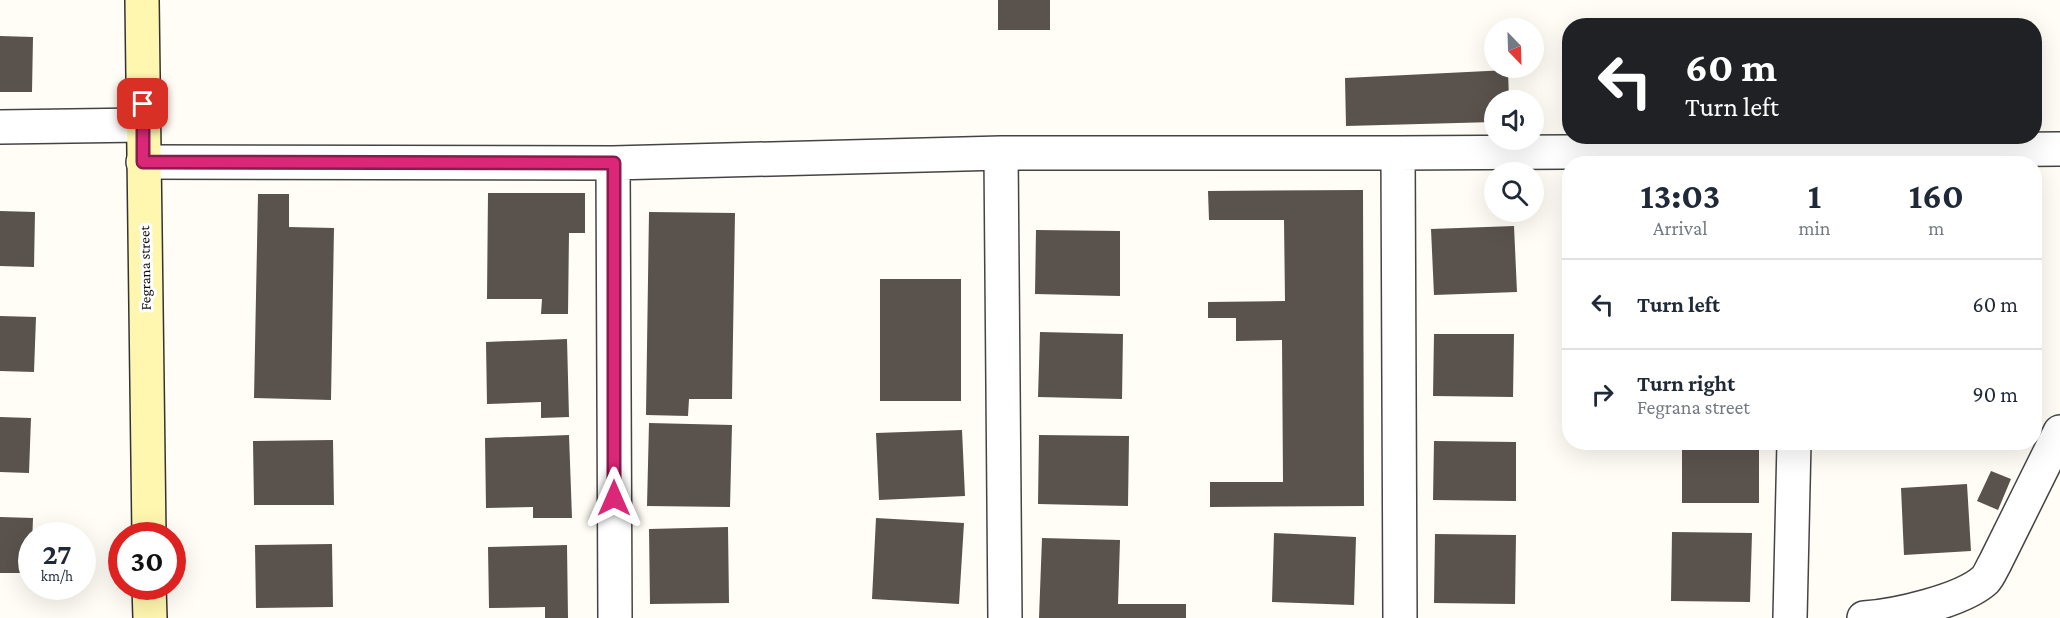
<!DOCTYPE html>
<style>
body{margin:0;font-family:"Crimson Pro",serif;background:#f6f6f7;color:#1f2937;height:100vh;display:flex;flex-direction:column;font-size:22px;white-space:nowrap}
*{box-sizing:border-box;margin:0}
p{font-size:20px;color:#747a83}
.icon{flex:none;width:33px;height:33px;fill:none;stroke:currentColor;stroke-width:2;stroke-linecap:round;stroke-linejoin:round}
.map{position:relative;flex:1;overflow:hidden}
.side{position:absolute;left:1562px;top:156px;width:480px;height:294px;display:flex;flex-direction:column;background:#fff;border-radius:24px;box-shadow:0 6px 24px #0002}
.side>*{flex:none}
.guide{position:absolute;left:1562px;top:18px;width:480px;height:126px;border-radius:24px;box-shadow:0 6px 24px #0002;background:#202124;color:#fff;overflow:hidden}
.needle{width:39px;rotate:157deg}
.tools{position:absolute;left:1484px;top:18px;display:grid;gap:12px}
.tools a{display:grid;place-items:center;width:60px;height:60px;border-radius:50%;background:#fff;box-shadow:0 6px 24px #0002;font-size:30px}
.speed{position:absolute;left:18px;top:522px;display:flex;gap:12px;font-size:30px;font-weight:700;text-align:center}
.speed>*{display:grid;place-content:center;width:78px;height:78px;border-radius:50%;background:#fff;box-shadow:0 6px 24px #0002;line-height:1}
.speed small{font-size:15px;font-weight:400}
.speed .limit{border:9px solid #d22;background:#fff;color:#111}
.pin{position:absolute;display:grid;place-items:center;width:51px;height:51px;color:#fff;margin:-26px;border-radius:12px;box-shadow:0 3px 9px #0006}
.me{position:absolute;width:66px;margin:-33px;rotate:0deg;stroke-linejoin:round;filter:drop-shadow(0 0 4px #0008)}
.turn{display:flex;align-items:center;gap:21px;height:126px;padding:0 24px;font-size:27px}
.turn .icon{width:78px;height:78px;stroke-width:2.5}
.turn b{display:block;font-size:42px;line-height:51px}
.eta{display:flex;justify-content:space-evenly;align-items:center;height:102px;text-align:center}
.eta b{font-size:36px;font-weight:700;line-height:42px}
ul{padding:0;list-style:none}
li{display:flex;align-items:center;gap:18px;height:90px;padding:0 24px;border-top:2px solid #e0e1e3}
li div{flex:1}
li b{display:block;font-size:22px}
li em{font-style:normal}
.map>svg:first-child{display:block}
.building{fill:#5a524d}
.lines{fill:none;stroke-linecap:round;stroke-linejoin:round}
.street-casing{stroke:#444;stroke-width:36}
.secondary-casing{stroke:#333;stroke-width:36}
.street{stroke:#fff;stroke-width:33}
.secondary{stroke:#fff6b0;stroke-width:33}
.route-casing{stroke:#8e194d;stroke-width:15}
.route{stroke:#db2777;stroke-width:10}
.labels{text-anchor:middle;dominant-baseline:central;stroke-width:6;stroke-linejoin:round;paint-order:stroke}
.street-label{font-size:15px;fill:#111;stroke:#fff}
</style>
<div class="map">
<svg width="2060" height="618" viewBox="0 0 2060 618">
<rect width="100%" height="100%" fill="#fffdf5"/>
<path class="building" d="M998,0H1050V30H998Z
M0,36L33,37L32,92H0Z
M1508,70L1509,100H1494V122L1346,126L1345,78Z
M1363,190L1364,506L1210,507V482H1283L1282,340L1236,341V318H1208V302L1285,301L1284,220H1209L1208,191Z
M488,193H585V233H569L568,314H541L542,299H487Z
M258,194H289V227L334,228L331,400L254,398Z
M0,211L35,212L34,267L0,266Z
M649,212L735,213L732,399H689L688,416L646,415Z
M1514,226L1517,292L1434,295L1431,229Z
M1036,230L1120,231V296L1035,294Z
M880,279H961V401H880Z
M0,316L36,317L34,372L0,371Z
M1040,332L1123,334L1122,399L1038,397Z
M1434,334H1514L1513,397L1433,396Z
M567,339L569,417L541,418V402L487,404L486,342Z
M0,417L31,418L29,473L0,472Z
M649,423L732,425L730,507L647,506Z
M962,430L965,496L879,500L876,433Z
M569,435L572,518H533V507L486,508L485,438Z
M1039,435L1129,436L1128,506L1038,504Z
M333,440L334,505H254L253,441Z
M1434,441L1516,442V501L1433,500Z
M1682,442H1759V503H1682Z
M1991,471L2011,479L1998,510L1977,501Z
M1967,484L1971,551L1904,555L1901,488Z
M0,517L33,518L31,573H0Z
M876,518L964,523L959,604L872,599Z
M728,527L729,603L650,604L649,529Z
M1672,532L1752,533L1750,602L1671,601Z
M1274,533L1356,537L1354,605L1272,602Z
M1435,534L1516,535L1515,604L1434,603Z
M1042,538L1120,540L1118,604H1186V618H1039Z
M332,544L333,607L256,608L255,545Z
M567,545L568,618H545V607L489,608L488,547Z"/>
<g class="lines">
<g class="street-casing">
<path id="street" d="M0,127L143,125
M1001,153L1005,618
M1398,153L1400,618
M143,162L613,163L1001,153H1398L2060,149
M613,163L615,618
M1790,618L1794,442
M1864,618C1895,616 1962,601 1985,580C1989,576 1992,568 1995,563L2060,432"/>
</g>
<g class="secondary-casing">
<path id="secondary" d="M142,0L149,536
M149,586L150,618"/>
</g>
<use href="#street" class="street"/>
<use href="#secondary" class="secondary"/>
</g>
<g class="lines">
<g class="route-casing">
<path id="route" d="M143,104V162L614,163V498"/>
</g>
<use href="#route" class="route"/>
</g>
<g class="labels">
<g class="street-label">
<text transform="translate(145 268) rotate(-91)">Fegrana street</text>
</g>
</g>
</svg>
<div class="tools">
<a><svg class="needle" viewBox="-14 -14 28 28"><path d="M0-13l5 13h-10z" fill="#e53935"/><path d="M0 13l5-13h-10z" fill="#747a83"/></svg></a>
<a><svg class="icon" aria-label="sound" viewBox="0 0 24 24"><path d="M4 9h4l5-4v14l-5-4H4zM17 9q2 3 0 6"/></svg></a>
<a><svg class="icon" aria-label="search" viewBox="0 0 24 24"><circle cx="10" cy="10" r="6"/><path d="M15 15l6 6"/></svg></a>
</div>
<div class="speed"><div>27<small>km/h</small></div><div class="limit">30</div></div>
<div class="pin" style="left:143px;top:104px;background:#d93025"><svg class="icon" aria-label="arrive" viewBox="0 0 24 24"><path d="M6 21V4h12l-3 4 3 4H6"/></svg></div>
<svg class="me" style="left:614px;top:498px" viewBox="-20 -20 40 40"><path d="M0-17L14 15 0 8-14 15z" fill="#db2777" stroke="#fff" stroke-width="4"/></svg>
<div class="guide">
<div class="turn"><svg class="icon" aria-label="left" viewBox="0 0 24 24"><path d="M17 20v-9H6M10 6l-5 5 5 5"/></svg><div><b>60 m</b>Turn left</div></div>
</div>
<section class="side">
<div class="eta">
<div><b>13:03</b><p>Arrival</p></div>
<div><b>1</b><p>min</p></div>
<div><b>160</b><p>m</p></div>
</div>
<ul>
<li><svg class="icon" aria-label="left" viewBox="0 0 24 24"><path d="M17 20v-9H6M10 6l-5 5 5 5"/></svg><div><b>Turn left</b></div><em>60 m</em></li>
<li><svg class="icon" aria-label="right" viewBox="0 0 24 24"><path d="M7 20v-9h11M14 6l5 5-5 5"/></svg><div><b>Turn right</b><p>Fegrana street</p></div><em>90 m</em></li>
</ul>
</section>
</div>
